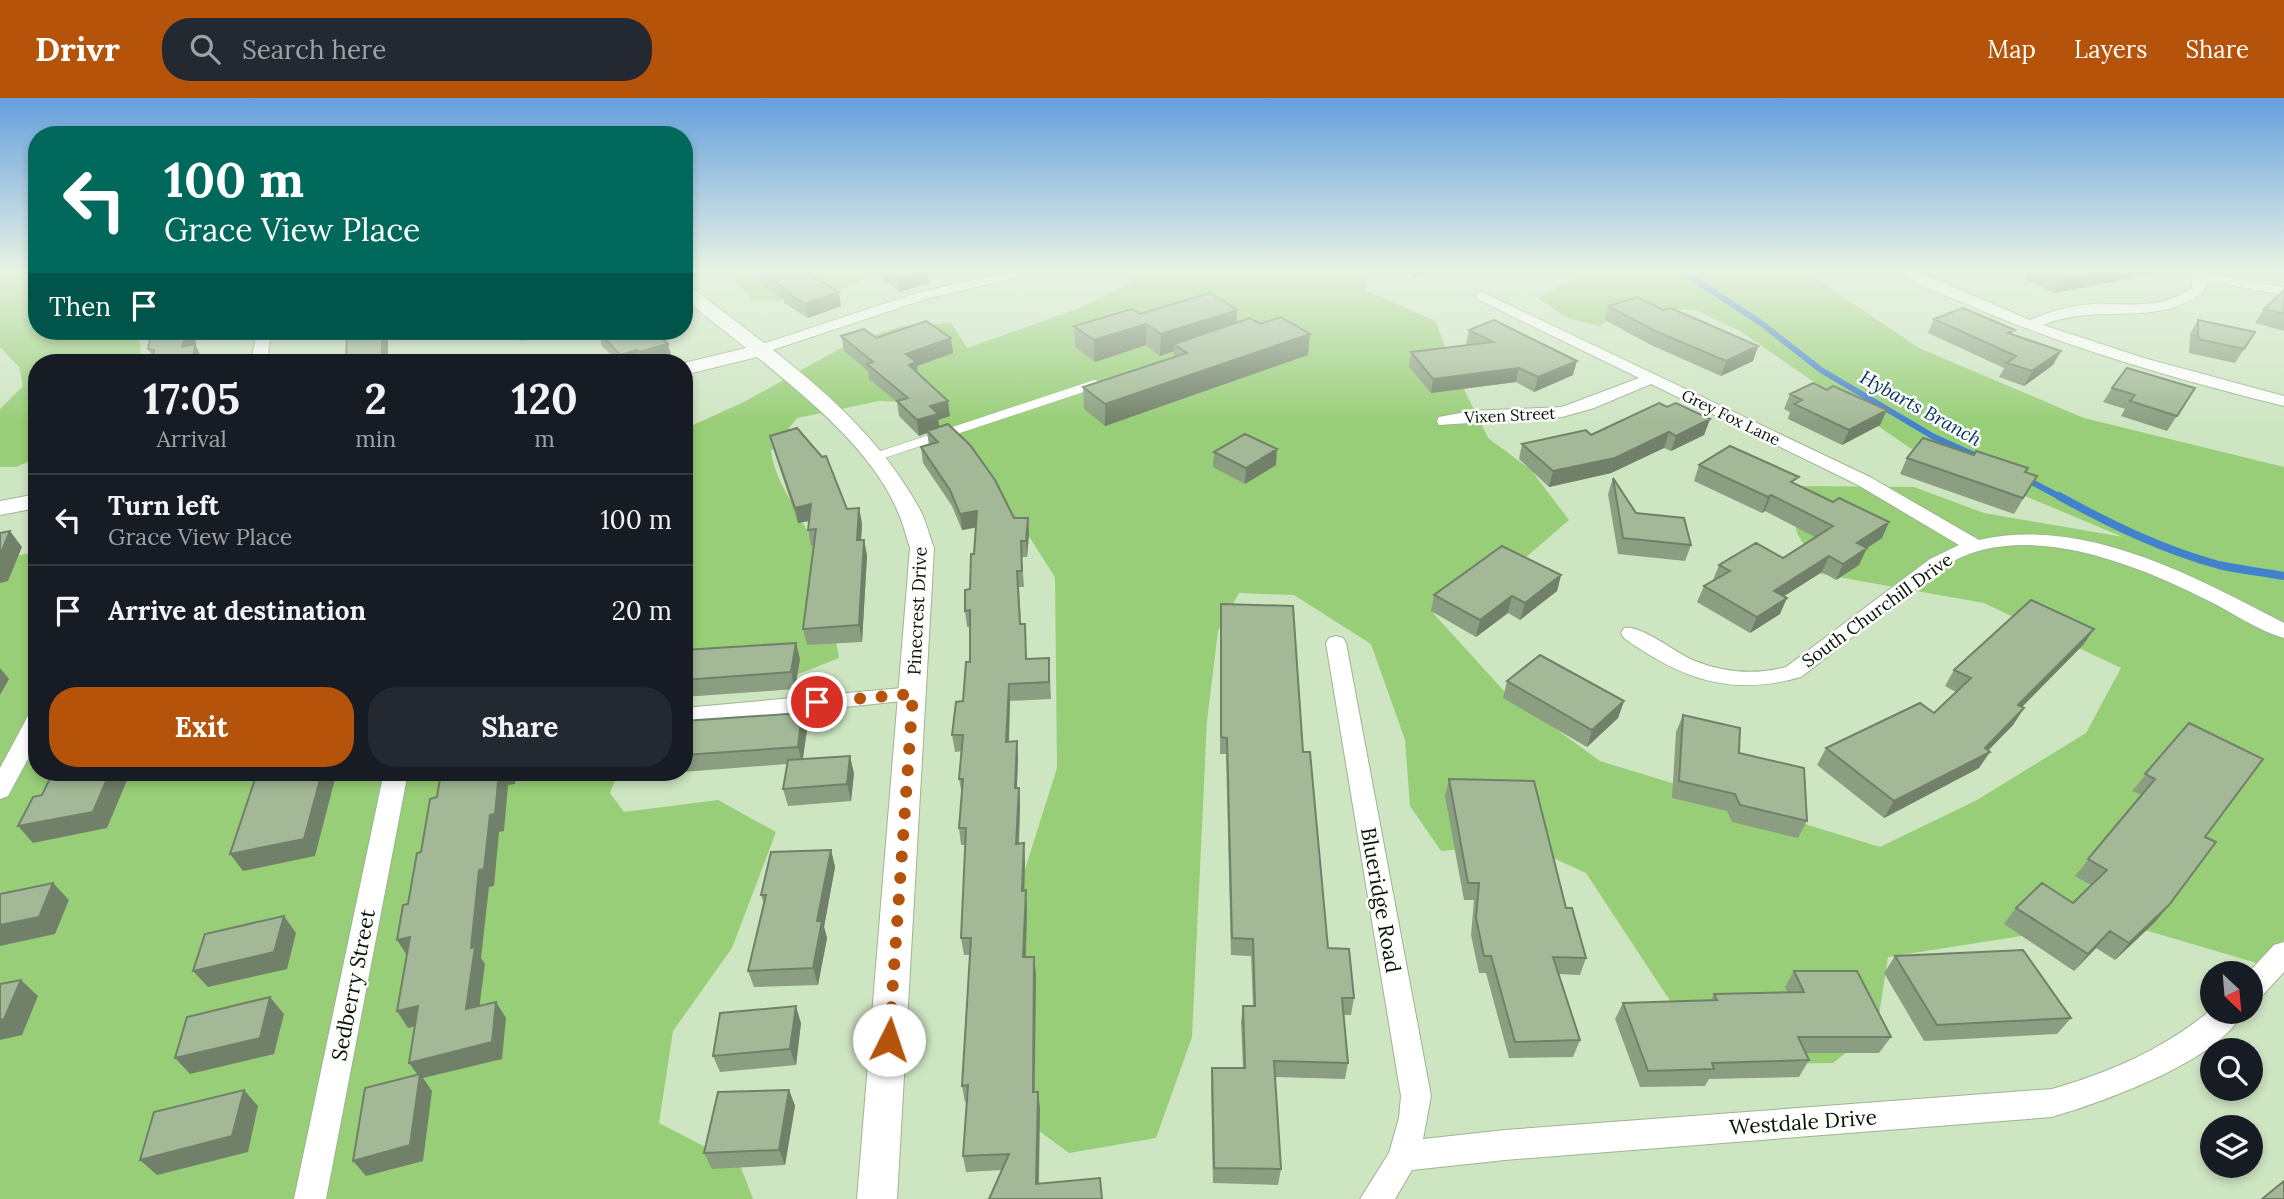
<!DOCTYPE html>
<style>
body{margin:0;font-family:Lora,serif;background:#242831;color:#f1f3f6;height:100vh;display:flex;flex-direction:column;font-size:26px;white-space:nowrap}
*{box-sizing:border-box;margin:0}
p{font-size:23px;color:#9ea1a6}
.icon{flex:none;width:38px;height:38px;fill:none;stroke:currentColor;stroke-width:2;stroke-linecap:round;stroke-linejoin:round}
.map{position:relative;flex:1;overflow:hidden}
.details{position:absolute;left:28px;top:256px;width:665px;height:427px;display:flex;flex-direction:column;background:#171b24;border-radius:28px;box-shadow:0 4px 10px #0003}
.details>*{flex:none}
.top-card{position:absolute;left:28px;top:28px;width:665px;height:214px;border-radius:28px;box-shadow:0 4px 10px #0003;background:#00695c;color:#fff;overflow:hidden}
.needle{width:46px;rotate:154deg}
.fabs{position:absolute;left:2200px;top:863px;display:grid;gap:14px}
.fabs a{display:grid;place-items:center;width:63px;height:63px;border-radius:50%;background:#171b24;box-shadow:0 4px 10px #0003;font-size:35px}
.pin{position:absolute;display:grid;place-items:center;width:60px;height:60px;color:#fff;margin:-30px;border:4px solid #fff;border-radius:50%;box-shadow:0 2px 7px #0007}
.me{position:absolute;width:77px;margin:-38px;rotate:4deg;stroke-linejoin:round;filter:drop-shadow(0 0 5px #0008)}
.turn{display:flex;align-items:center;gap:24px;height:147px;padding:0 21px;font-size:32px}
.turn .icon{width:91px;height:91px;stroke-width:2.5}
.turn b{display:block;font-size:49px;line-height:60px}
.then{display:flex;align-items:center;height:66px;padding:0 21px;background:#0003;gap:14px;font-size:26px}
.eta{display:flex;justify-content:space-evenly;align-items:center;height:119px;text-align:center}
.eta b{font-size:42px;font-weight:700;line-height:49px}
.action{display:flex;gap:14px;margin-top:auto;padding:14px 21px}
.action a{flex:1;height:80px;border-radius:28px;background:#b45309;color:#fff;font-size:28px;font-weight:700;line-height:80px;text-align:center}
.action a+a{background:#242831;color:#f1f3f6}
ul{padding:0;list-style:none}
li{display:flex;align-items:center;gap:21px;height:91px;padding:0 21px;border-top:2px solid #363941}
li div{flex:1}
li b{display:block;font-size:26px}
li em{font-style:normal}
header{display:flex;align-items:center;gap:42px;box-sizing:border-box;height:98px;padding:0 35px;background:#b45309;color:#fff}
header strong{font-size:33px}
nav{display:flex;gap:38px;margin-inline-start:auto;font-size:24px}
.search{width:490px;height:63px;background:#242831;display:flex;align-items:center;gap:18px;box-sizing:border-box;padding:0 24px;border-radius:28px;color:#9ea1a6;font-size:26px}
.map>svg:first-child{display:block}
.green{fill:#98ce77}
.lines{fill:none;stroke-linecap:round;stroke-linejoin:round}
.stream-far1{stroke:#4281cc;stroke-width:6}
.stream{stroke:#4281cc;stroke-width:8}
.service-casing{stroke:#9eb492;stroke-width:9}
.minor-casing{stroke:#9eb492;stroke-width:2}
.tertiary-casing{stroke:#9eb492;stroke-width:2}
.service{stroke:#fff;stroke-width:8}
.minor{fill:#fff;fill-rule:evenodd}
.tertiary{fill:#fff;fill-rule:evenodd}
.wall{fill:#8b9e81}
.shaded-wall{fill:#718169}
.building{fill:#a2b896;stroke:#718169;stroke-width:2}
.route{stroke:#b45309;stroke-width:12;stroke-dasharray:0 21.6}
.labels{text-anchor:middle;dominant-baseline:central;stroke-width:5;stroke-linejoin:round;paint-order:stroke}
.far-street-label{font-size:16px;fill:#0b1206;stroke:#fcfffb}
.street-label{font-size:18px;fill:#0b1206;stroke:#fcfffb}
.water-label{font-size:19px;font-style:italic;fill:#063464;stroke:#fcfffb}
.near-street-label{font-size:21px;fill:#0b1206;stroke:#fcfffb}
</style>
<header>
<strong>Drivr</strong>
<div class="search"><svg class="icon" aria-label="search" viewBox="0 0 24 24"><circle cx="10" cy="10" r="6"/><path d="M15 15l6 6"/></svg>Search here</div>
<nav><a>Map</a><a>Layers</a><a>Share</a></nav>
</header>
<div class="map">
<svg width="2284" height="1101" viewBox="0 0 2284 1101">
<rect width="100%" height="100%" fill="#cee5c2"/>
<path class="green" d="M0,172H37V233H138L142,264H37V360L16,369H0V311L23,288L19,269L0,249Z
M725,172H880C839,198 800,204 753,202Z
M1124,172H1370L1365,192L1435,223L1453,269L1488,340L1531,372L1569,422L1519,465L1433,515L1505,594L1600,663L1880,749L1977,702L2086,635L2121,570L1984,505L1821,476L1797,435L1788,388L1914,389L1984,415L2123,439L1910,350L1740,233L1696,212L1629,209L1600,228L1567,220L1538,200L1569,183L1604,172H1803L1919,250L2084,320L2284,369V873L2148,833L2097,826L1888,859L1877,930L1833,965L1760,966L1686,927L1586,775L1523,746L1441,753L1410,708L1405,642L1371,546L1294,497L1239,495L1218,533L1207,623L1192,939L1156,1040L1069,1055L990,997L1004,838L1057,670L1055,479L1028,437L947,367L934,305L879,303L797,320L771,353C775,386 799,411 811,442C825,480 832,520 839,560L786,581H684V331L744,304L850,245L902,228L951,225L967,250L1077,211L1131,185Z
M488,233H596L522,243Z
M37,453V674H618L610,695L624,714L718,702L776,734L732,850L673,933L659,1025L740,1067L753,1101H0V462Z"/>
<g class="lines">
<path class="stream-far1" d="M1680,172L1761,225L1821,272L1934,339L1983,361
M2024,380L2062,400"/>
<path class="stream" d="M2059,398C2110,426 2163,452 2219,467C2241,472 2263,474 2284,478"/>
<g class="service-casing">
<path id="service" d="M875,359L1095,286"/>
</g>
<g class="minor-casing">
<path id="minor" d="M1015,172H1039L1037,175L929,200L763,255L758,257L750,252L753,249L920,194Z
M1897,172H1914L2030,222C2047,215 2064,209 2083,207C2121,203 2160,215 2192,189L2190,172H2204L2205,175L2284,189V197L2207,183L2204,193C2159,231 2096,204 2043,227L2144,260L2284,298V308C2175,281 2067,250 1964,205C1945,197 1911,186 1897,172Z
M1482,194L1870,379L1979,442C2084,418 2193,478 2284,525V540C2258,533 2232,514 2207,502C2134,465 2020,419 1943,469L1801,579C1731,599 1681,581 1624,540L1621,535L1624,530C1641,526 1677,556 1695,563C1725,575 1755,577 1786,569L1930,461L1959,447L1858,387L1651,286L1594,310L1562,319L1439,327L1437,323L1439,319L1471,313L1562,309L1639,280L1477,201V195Z
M257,233H271L267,264H251Z
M1336,538L1343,540L1346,545L1431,998L1423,1041L1505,1032L2052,991C2111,974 2164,951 2212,911V914H2243C2220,963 2102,1004 2052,1019L1505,1062L1412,1072L1395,1101H1360L1389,1055L1399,1020L1401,998L1326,545L1329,540Z
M913,589L921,591L924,596L921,601L684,626V610Z
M37,614V644L8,698L0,701V670L29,616Z
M384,674H408L326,1101H294Z
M2284,844V874L2260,900L2250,904V875H2248L2274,847Z"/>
</g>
<g class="tertiary-casing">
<path id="tertiary" d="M684,187L690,188C773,253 867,315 919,410C926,422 929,437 934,450L897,1101H857L910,450C906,438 903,425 898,414C873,353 807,300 757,259L684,277V265L746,250L684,201Z
M37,396V410L0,417V403Z"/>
</g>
<use href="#service" class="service"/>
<use href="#minor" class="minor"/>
<use href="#tertiary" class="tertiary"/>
</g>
<path class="wall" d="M882,172H927L929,185L900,194L884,183Z
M1402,172H1442L1414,179Z
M2029,172H2173L2054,195L2024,181Z
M758,173L841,208L808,220L784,205V202L761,186Z
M2284,192V233L2255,225L2264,211Z
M1608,208L1758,248L1753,263L1721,278L1651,247L1605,222Z
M1140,216L1237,225L1308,257L1105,328L1084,311L1083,289L1174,259V253L1160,258L1146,247L1095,264L1075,249L1074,228Z
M1934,221L2013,236L2053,267L2024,288L1999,279L2004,270L1928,235Z
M2198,222L2255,234L2235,265L2189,255L2190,236Z
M1469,232L1573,277L1534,294L1516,284L1431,295L1409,269L1411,254L1468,247L1466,246Z
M198,233L195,246L202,261L153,260L148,251Z
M598,233L672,260L659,264H618L602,248Z
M841,238L876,240L953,255L917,268V275L950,318L938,322L939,329L1014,420H1028L1029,436L1027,459H1022L1024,489H1019L1021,526L1027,561L1049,560L1051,601L1010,603L1009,644L1017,643L1018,660L1017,690H1019L1020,707L1019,746L1025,762L1024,792L1027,809L1026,859H1034L1036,876L1035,994L1040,1010L1039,1086L989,1101L1002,1072L966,1074L963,1058L967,1004H965L962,988L970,857H964L961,840L965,747H961L959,730L962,697L959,681L962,653L955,654L952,637L963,603L970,564V529H967L965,513L970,491L976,429L962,432L952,408L923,365L921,349L929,347L927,335L919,338L899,318L897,304L869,281L868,273L844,253Z
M2112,290H2195L2167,333L2121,318L2125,311L2103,304Z
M1827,292L1887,312L1880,327L1842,347L1788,321L1790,314L1784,311L1790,296Z
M1667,309L1710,321L1704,337L1671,353L1664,350L1611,375L1549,389L1519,361L1522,346L1591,337Z
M770,338L847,411L859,410L862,426L861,442H864L867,458L862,544L807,547L803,531L814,447L811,448L808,432L809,423L798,425L774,353Z
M1214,354L1276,367L1245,386L1213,369Z
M1907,360L2026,374L2037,378L2014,416L1900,376Z
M1699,367L1796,386L1833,404L1889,424L1882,440L1866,450L1859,467L1836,482L1822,474L1784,498L1780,516L1750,535L1697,504L1704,488L1713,482L1719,467L1783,460L1815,439L1765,413L1762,415L1694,383Z
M1613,380L1636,415L1691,447L1685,463L1618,456L1608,396Z
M1561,477L1557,493L1520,522L1508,515L1476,539L1431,513L1434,497Z
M1221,506L1303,654L1328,850L1354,900L1351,917H1343L1348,965L1345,981L1275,979L1281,1071L1278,1087L1213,1085L1211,986L1212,970H1243L1241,924L1243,908H1253L1251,858L1231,857L1226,656H1220Z
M2094,531L2083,547L2022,609L2024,610L2013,627L1988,652L1979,670L1884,720L1817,667L1826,650L1934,615L1956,594L1945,588L1954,572Z
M684,552L800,561L795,591L684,599Z
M1507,583L1624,603L1618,620L1587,649L1503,600Z
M802,615L807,632L803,661L854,675L851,703L788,708L783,691L787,666L617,679L615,674H684V623Z
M1683,617L1739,655L1807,723L1798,740L1732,724L1727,713L1672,700L1676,634Z
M2189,625L2205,739L2169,807L2155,824L2115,862L2096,850L2074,873L2004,826L2016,810L2073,805L2091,787L2075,778L2142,697L2132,693Z
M1449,681L1566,810L1586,860L1580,877L1558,876L1580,942L1573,959L1509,960L1486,875H1479L1471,837L1474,802H1464L1445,698Z
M831,752L835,769L824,829L827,840L818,887L754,889L748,873L764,806L761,797Z
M1895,858L2071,920L2057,936L1924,943L1884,875Z
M1794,873L1891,939L1879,955H1806L1809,962L1799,979L1709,981L1705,988L1640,989L1615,921L1623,905L1711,902L1714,896L1787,894L1785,889Z
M801,925L796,967L720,974L713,958Z
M789,992L795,1008L785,1067L712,1071L704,1055Z"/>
<path class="shaded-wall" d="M925,172H927L929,185L900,194L898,180Z
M1415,172H1442L1414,179Z
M2111,172H2173L2054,195L2062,181Z
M839,194L841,208L808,220L805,206Z
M1237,212L1236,233L1174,246V253L1160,258L1161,236Z
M1146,226V247L1095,264L1094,242Z
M187,233H198L195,246L202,261V264H193L182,249Z
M382,233H388V264H382Z
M1310,236L1308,257L1105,328V306Z
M951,240L953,255L917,268L918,279L909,271L906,256Z
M668,246L672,260L659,264H642L639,254Z
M1758,248L1753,263L1721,278L1726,263Z
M637,252L641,264H622L620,257Z
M2061,253L2053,267L2024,288L2032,273Z
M1577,263L1573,277L1534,294L1538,279Z
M1519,270L1516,284L1431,295L1433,281Z
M948,303L950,318L938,322L940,331L927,333V335L919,338L917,322L930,308Z
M1887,312L1880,327L1842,347L1849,332Z
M1710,321L1704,337L1671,353L1676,338Z
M1669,334L1664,350L1611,375L1549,389L1553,373Z
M1277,351L1276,367L1245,386L1246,370Z
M1771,397L1765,413L1762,415L1768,399Z
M811,406L814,422L798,425L795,410Z
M859,410L862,426L860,458L857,442Z
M977,413L979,429L962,432L960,416Z
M1028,420L1029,436L1027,459L1026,443Z
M1889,424L1882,440L1849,462L1857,445Z
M10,433L22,449L8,483L0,485V457Z
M864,442L867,458L862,544L859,527Z
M1867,450L1859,467L1836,482L1843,466Z
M1829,458L1822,474L1767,509L1774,493Z
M1561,477L1557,493L1520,522L1525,505Z
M1512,498L1508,515L1476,539L1480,522Z
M1787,500L1780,516L1750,535L1757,519Z
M2094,531L2083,547L2007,624L2018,607Z
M796,545L800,561L795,591L791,574Z
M0,570L9,581L0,597Z
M1009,586L1010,603L1008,661L1006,644Z
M1624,603L1618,620L1587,649L1592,632Z
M2024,610L2013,627L1985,656L1990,654L1979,670L1884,720L1894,703L1985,650Z
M802,615L807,632L802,665L798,649Z
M1017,643L1018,660L1016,707L1015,690Z
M850,658L854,675L851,703L847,686Z
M110,674H138L136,678L128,680L107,730L33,745L18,728Z
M322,674H331L335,681L315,758L243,773L230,756Z
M499,674H516L515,686L508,687L504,733L499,734L494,788L489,789L481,860L485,866L477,927L466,911L471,850L479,772Z
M1019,690L1020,707L1018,763L1016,746Z
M1024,745L1025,762L1024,809L1022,793Z
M831,752L835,769L824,829L827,840L818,887L813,870L817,823Z
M53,785L69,802L55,836L0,848V827Z
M1026,792L1027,809L1025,876L1023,859Z
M2169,807L2155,824L2115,862L2129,845Z
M284,818L296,835L287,871L208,889L193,873Z
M2110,833L2096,850L2074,873L2088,856Z
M410,839L408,859L397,842Z
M1034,859L1036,876L1034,1010L1033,994Z
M21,882L38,898L22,937L0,942V922Z
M270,899L284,916L274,956L190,976L175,960Z
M496,904L506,920L502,961L423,980L432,993L423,1063L366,1078L353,1063L420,980L409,965Z
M418,908L429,925L408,930L397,913Z
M796,908L801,925L796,967L790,951Z
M244,992L258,1008L248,1054L157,1077L140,1062Z
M789,992L795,1008L785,1067L779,1052Z
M1038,994L1040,1010L1038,1101L1036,1086Z"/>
<path class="building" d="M761,172H801L839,194L805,206L782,191L784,190L758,173Z
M886,172H925L898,180Z
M2041,172H2111L2062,181Z
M2284,192V216L2264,211Z
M1210,195L1237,212L1161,236L1146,226L1094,242L1074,228L1132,211L1140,216Z
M1637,199L1663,212L1671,210L1758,248L1726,263L1655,233L1608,208Z
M1963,210L2015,232L2008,235L2061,253L2032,273L2007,265L2016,258L1934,221Z
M1281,219L1310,236L1105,306L1083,289L1187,255L1174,246L1250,220L1260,226Z
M1494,222L1577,263L1538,279L1519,270L1433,281L1411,254L1493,244L1469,232Z
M2198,222L2255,234L2244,251L2198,241Z
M926,223L951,240L906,256L916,264L909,267L948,303L930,308L938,316L917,322L897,303L908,300L867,266L873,264L841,238L864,231L876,240Z
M152,233H187L182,249L195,246L193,264H152L154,252L148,251Z
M347,233H382V264H346Z
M598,233H654L668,246L639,254L637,252L620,257Z
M2127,270L2195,290L2177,318L2130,303L2135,297L2112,290Z
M1813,285L1827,292L1833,288L1887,312L1849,332L1794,306L1802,302L1790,296Z
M1659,305L1667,309L1676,305L1710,321L1676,338L1669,334L1615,360L1553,373L1522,346L1586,332L1591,337Z
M948,326L970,347L995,382L1014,420H1028L1026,443H1021L1022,473H1017L1020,526H1025L1026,561L1049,560V584L1009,586L1006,644L1017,643L1015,690H1019L1016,746L1024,745L1022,793L1026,792L1023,859H1034L1033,994H1038L1036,1086L1100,1080L1102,1101H989L1009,1056L963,1058L968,987L962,988L971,840H961L966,730H959L963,681H959L963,637H952L956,604L963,603L966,564H970V512L965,513V492L970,491L971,456H974L977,413L960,416L950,392L921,349L938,344L927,333Z
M797,330L822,359L826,358L847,411L859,410L857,442H864L859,527L803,531L816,431L808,432L811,406L795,410L770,338Z
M1245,336L1277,351L1246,370L1214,354Z
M1923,340L1974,357L1976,353L2028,370L2025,374L2037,378L2023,400L1907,360Z
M1730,348L1799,379L1791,384L1833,404L1839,400L1889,424L1857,445L1867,450L1843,466L1829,458L1774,493L1787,500L1757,519L1704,488L1730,473L1719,467L1756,445L1783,460L1833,428L1771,397L1768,399L1699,367Z
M1613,380L1636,415L1684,420L1691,447L1623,440Z
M10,433L0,457V435Z
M1502,448L1561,477L1525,505L1512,498L1480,522L1434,497Z
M2031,502L2094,531L2018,607L2024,610L1985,650L1990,654L1894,703L1826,650L1920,605L1934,615L1971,580L1954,572Z
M1221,506L1293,508L1303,654H1310L1328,850L1349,851L1354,900H1342L1348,965L1274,963L1281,1071L1214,1070L1212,970H1245L1243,908H1255L1253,841L1232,840L1227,640L1221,639Z
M796,545L791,574L684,582V552Z
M1540,557L1624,603L1592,632L1507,583Z
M802,615L798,649L684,657V623Z
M1683,617L1740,630L1739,655L1804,670L1807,723L1740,707L1735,696L1679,683Z
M2189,625L2263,661L2205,739L2216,744L2169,807L2129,845L2110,833L2088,856L2016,810L2042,785L2073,805L2107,772L2088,761L2155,681L2145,676Z
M850,658L847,686L783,691L788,662Z
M53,674H110L93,714L18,728L33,699L42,697Z
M277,674H322L304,741L230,756L256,678Z
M441,674H499L495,716L490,717L484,771L479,772L471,850L475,849L466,911L496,904L492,944L409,965L418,908L397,913L410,839L397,842L403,807L408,806L417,755L421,754L430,701L437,699Z
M1449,681L1534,683L1566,810H1572L1586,860L1553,859L1580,942L1515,944L1491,858H1484L1476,820L1479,785H1468Z
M831,752L817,823H822L813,870L748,873L766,797H761L771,754Z
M53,785L39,819L0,827V796Z
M284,818L274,854L193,873L205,836Z
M2023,852L2071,920L1937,927L1895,858Z
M1794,873H1857L1891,939H1798L1809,962L1712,965L1714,971L1648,973L1623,905L1717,902L1714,896L1804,894Z
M21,882L4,921L0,922V886Z
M270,899L260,940L175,960L187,919Z
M796,908L790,951L713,958L720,915Z
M420,976L410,1047L353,1063L365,990Z
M244,992L232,1038L140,1062L154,1014Z
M789,992L779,1052L704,1055L718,994Z
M2284,1083V1101H2262Z"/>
<linearGradient id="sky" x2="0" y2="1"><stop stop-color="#65a0dd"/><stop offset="0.53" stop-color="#e9f3e4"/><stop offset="1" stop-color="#e9f3e4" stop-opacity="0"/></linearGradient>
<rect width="2284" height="326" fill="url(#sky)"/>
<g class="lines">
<path class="route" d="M817,604L913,596L889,942"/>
</g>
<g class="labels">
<g class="far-street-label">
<text transform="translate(1510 317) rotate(-3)">Vixen Street</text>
<text transform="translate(1731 319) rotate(26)">Grey Fox Lane</text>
</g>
<g class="street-label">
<text transform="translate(1877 512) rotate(-36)">South Churchill Drive</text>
<text transform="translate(917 513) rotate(-87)">Pinecrest Drive</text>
</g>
<g class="water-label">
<text transform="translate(1921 310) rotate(29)">Hybarts Branch</text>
</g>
<g class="near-street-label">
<text transform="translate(1381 802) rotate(80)">Blueridge Road</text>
<text transform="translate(353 887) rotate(-79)">Sedberry Street</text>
<text transform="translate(1803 1024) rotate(-4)">Westdale Drive</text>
</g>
</g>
</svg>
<div class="fabs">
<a><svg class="needle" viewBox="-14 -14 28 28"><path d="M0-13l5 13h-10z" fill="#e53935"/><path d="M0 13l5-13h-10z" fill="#9ea1a6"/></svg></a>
<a><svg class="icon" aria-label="search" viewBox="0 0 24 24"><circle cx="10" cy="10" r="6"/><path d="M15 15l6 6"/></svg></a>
<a><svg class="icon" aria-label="layers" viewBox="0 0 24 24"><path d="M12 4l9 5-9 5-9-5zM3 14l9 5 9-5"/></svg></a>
</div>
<div class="pin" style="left:817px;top:604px;background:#d93025"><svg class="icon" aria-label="arrive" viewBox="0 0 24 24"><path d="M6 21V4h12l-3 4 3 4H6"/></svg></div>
<svg class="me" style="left:889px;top:942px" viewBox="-20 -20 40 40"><circle r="19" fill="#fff"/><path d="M0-13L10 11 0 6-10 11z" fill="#b45309"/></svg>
<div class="top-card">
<div class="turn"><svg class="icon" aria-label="left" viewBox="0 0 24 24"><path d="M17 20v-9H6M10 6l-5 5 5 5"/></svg><div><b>100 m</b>Grace View Place</div></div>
<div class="then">Then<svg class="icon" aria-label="arrive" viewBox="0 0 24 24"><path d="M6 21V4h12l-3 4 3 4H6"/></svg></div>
</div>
<section class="details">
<div class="eta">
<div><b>17:05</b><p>Arrival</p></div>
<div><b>2</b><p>min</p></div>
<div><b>120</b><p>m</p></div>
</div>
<ul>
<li><svg class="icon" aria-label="left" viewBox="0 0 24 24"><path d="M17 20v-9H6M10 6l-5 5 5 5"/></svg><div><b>Turn left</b><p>Grace View Place</p></div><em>100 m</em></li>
<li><svg class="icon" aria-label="arrive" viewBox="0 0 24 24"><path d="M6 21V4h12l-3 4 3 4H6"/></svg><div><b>Arrive at destination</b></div><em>20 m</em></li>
</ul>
<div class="action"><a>Exit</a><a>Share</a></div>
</section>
</div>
